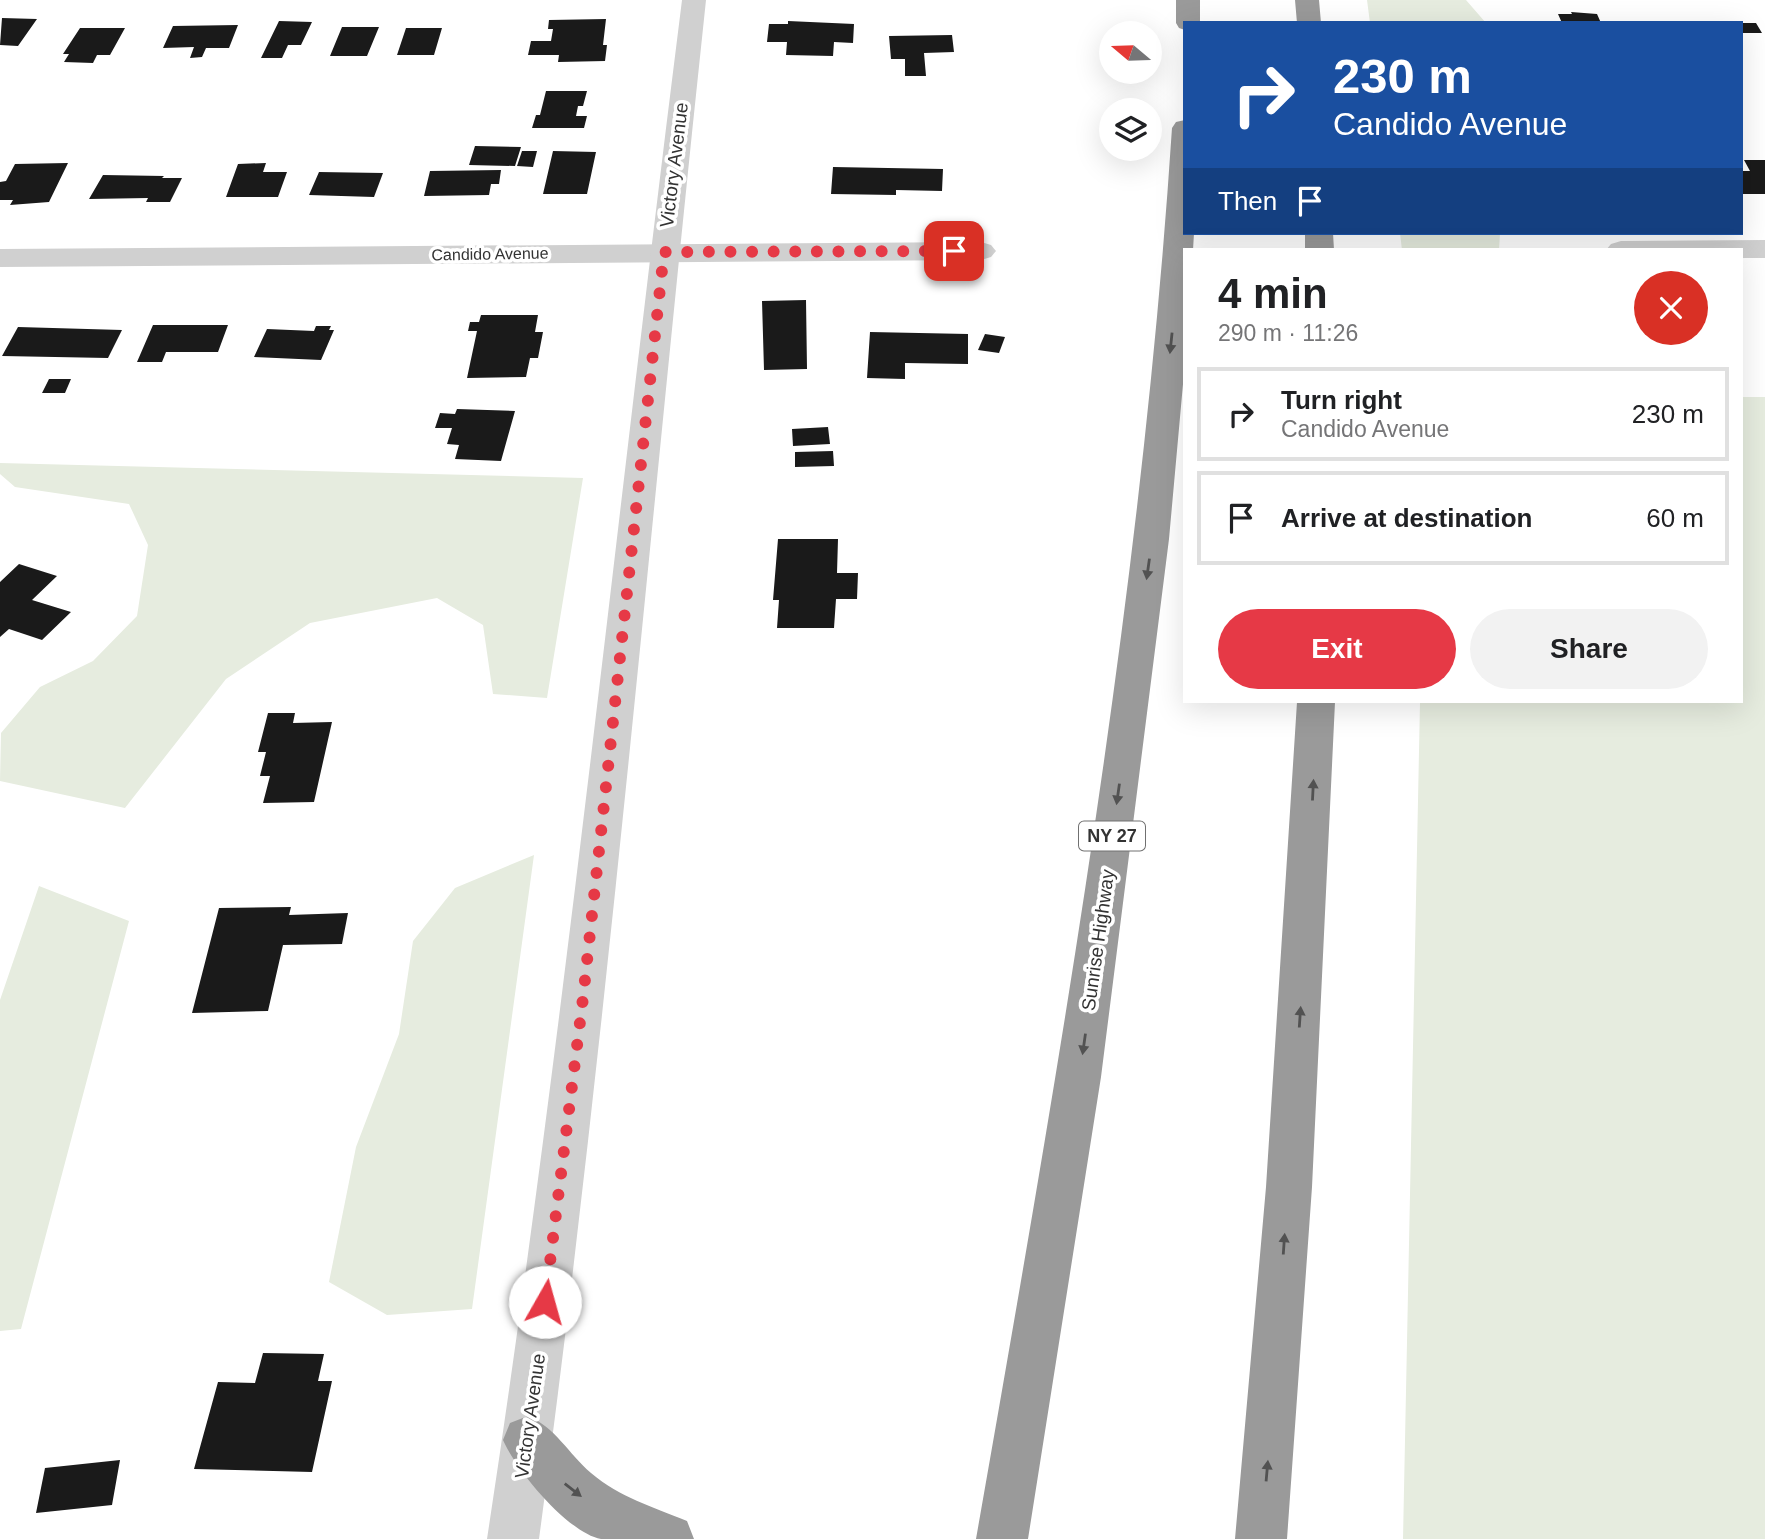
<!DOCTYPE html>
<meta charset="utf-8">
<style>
body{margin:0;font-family:Arial,sans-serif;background:#f2f2f2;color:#202124;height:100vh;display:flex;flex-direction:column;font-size:26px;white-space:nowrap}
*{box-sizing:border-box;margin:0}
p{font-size:23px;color:#757577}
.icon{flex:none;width:38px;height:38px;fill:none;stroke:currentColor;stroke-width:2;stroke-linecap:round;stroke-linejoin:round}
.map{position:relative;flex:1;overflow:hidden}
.side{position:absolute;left:1183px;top:248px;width:560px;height:455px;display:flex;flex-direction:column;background:#fff;border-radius:0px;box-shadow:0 7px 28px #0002}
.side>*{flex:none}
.guide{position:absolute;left:1183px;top:21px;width:560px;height:214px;border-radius:0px;box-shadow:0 7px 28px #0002;background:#1a4fa0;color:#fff;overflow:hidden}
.needle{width:46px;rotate:289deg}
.fabs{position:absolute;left:1099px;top:21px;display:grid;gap:14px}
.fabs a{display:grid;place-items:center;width:63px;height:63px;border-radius:50%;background:#fff;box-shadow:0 7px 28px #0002;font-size:35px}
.pin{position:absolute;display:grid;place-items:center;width:60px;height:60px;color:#fff;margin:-30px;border-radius:14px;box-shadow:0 4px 10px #0006}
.me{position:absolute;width:77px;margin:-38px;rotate:7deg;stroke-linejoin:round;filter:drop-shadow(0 0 5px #0008)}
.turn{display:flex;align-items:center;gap:24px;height:147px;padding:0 35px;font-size:32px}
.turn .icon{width:91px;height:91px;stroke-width:2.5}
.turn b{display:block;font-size:49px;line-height:60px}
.then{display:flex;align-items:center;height:66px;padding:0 35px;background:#0003;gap:14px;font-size:26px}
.round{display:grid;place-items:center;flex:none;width:74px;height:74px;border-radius:37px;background:#f2f2f2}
.headline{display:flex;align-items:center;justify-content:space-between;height:119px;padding:0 35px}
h1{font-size:42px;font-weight:700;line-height:52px}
.cta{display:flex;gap:14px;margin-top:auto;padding:14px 35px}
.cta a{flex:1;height:80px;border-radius:42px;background:#e63946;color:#fff;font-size:28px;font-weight:700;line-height:80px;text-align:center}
.cta a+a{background:#f2f2f2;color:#202124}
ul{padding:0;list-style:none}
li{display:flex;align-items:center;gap:21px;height:94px;margin:0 14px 10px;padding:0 21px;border:4px solid #e0e0e0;border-radius:0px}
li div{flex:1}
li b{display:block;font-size:26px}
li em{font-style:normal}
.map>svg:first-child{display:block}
.green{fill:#e6ecdf}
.building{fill:#1a1a1a}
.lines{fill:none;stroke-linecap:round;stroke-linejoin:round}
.minor{fill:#d0d0d0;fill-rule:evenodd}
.tertiary{fill:#d0d0d0;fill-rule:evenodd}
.motorway{fill:#9a9a9a;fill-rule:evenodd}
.oneway{fill:#525252}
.route{stroke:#e63946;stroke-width:12;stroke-dasharray:0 21.6}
.labels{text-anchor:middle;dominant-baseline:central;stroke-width:7;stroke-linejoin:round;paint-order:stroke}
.far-street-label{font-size:16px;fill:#333;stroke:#fff}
.shield{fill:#fff;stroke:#707070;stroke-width:2}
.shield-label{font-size:18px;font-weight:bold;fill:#333}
.street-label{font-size:19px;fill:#333;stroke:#fff}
</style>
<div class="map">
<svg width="1765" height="1539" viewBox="0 0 1765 1539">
<rect width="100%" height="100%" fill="#fff"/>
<path class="green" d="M1367,0H1466L1486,23H1370Z
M1400,233H1500L1499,250H1402Z
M1741,397H1765V1539H1403L1420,702H1741Z
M0,463L583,478L547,698L493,694L483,625L437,598L310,623L226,679L125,808L0,781L1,733L40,687L93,661L137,616L148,545L129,504L15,487L0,474Z
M534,855L472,1309L387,1315L329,1282L356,1147L399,1034L413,941L455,888Z
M39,886L129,921L21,1329L0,1331V1000Z"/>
<path class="building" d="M1571,12L1597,14L1601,23H1562L1558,14H1572Z
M2,18L37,19L18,46L0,45Z
M606,19L603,45H607L605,61L558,62L559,55H528L531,41H551L553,29H548L549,20Z
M279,21L312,22L301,45H288L282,58H261Z
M788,21L854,24L853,43L834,42L833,56L786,55L787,42H767L769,24H788Z
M1741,23H1756L1762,33H1741Z
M238,25L229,48H206L202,57L190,58L194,47L163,48L173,26Z
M342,27H379L367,56H330Z
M80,28H125L110,55H97L93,63L64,62L69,54H63Z
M406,28H442L434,55H397Z
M952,35L954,52L924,53L926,76H905V59H891L889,36Z
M546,91H587L583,106H578L576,116H587L584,128H532L536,115H540Z
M475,146L521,147L515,166L469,165Z
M522,151H537L533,167L517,166Z
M553,151L596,152L587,194H543Z
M1744,160H1765V194H1741V171H1750Z
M68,163L49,202L10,205L13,200H0V182L6,181L15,164Z
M266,163L263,172H287L278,197H226L238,164Z
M833,167L943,169L942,191L896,190V195L831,194Z
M501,170L499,184H491L489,195L424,196L430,171Z
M319,172L383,173L374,197L309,195Z
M103,175L164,176L162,178H182L170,202H146L148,198L89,199Z
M806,300L807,369L764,370L762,301Z
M481,315H538L535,332H543L538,358H530L526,377L467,378L477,331H468L470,322H479Z
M153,325H228L218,352H166L162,362H137Z
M316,326H331L329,330H334L321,360L254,357L267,329L314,331Z
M18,327L122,330L108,358L2,356Z
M870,332L968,334V364L905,363V379L867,378Z
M985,334L1005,337L999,353L978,350Z
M49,379H71L65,393H42Z
M457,409L515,411L501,461L455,459L459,445L447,444L452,428H435L440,413L455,414Z
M828,427L830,444L793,446L792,429Z
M833,451L834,466L795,467V452Z
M778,539H838L837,573H858L857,599H836L834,628H777L779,600H773Z
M19,564L57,576L32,600L71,612L42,640L9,629L0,637V582Z
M268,713H295L293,723L332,722L314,802L263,803L270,776H260L266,752H258Z
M291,907L289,915L348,913L342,944L283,945L268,1011L192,1013L219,908Z
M263,1353L324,1354L318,1381H332L312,1472L194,1469L218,1382L255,1383Z
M120,1460L112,1505L36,1513L45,1468Z"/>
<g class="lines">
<path class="minor" d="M1765,240V258H1741V250H1606L1611,244L1621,241Z
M981,242L991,245L996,251L991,257L981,260L0,267V249Z"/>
<path class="tertiary" d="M682,0H706C651,513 608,1027 539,1539H487C565,1028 617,513 682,0Z"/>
<path class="motorway" d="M1176,0H1200V23H1185V30L1179,28L1176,23Z
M1295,0H1319L1321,23H1297Z
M1185,120V233H1194L1193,250H1185V362L1169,539L1101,1077L1028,1539H976C1058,1071 1141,602 1172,128L1176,122Z
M1305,233H1333L1334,250H1305Z
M1297,702H1335L1312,1187L1287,1539H1235L1266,1187Z
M528,1416C555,1427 568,1453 591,1473C621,1498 651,1506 687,1521L694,1539C669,1539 623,1539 601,1539C568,1533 516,1470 503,1440L510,1423Z"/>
</g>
<defs><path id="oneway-solid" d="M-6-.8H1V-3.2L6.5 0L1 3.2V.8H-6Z" transform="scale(1.75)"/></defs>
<g class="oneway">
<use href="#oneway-solid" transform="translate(1171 343) rotate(96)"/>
<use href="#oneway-solid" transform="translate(1148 569) rotate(98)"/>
<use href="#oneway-solid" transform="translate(1313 790) rotate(-87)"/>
<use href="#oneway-solid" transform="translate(1118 794) rotate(98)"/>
<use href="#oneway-solid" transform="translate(1300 1017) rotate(-86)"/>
<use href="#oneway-solid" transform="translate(1084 1044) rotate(98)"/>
<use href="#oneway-solid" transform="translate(1284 1244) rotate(-86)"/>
<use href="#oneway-solid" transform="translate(1267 1471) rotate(-85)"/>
<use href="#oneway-solid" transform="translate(573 1490) rotate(38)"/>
</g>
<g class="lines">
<path class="route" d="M545,1302L583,998L664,252L954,251"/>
</g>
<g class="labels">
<g class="far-street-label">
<text transform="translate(490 254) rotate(-1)">Candido Avenue</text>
</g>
<rect class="shield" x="1079" y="821.5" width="66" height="29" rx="5"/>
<g class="shield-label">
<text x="1112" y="836">NY 27</text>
</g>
<g class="street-label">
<text transform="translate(674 165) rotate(-83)">Victory Avenue</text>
<text transform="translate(1098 940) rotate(-82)">Sunrise Highway</text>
<text transform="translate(530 1416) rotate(-82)">Victory Avenue</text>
</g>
</g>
</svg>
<div class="fabs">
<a><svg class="needle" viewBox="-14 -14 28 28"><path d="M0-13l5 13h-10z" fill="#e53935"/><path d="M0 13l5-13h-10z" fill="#757577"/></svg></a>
<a><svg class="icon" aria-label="layers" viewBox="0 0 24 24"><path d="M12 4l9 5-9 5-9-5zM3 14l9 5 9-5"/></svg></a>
</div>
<div class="pin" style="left:954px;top:251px;background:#d93025"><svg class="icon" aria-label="arrive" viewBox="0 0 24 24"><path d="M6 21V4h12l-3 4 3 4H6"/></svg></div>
<svg class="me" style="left:545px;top:1302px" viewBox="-20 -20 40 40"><circle r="19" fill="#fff"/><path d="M0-13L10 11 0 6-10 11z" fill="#e63946"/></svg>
<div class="guide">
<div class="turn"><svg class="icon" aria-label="right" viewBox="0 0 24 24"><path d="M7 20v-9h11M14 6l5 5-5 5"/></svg><div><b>230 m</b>Candido Avenue</div></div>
<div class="then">Then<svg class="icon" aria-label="arrive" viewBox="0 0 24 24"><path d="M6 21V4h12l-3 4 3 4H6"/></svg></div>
</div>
<section class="side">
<div class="headline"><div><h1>4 min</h1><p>290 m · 11:26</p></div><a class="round" style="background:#d93025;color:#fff"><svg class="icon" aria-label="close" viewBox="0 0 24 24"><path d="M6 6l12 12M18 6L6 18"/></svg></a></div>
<ul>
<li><svg class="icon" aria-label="right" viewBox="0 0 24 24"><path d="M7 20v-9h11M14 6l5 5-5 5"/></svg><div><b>Turn right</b><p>Candido Avenue</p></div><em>230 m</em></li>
<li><svg class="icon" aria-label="arrive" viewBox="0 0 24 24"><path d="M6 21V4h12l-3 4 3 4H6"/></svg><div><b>Arrive at destination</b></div><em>60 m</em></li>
</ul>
<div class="cta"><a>Exit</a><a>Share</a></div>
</section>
</div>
